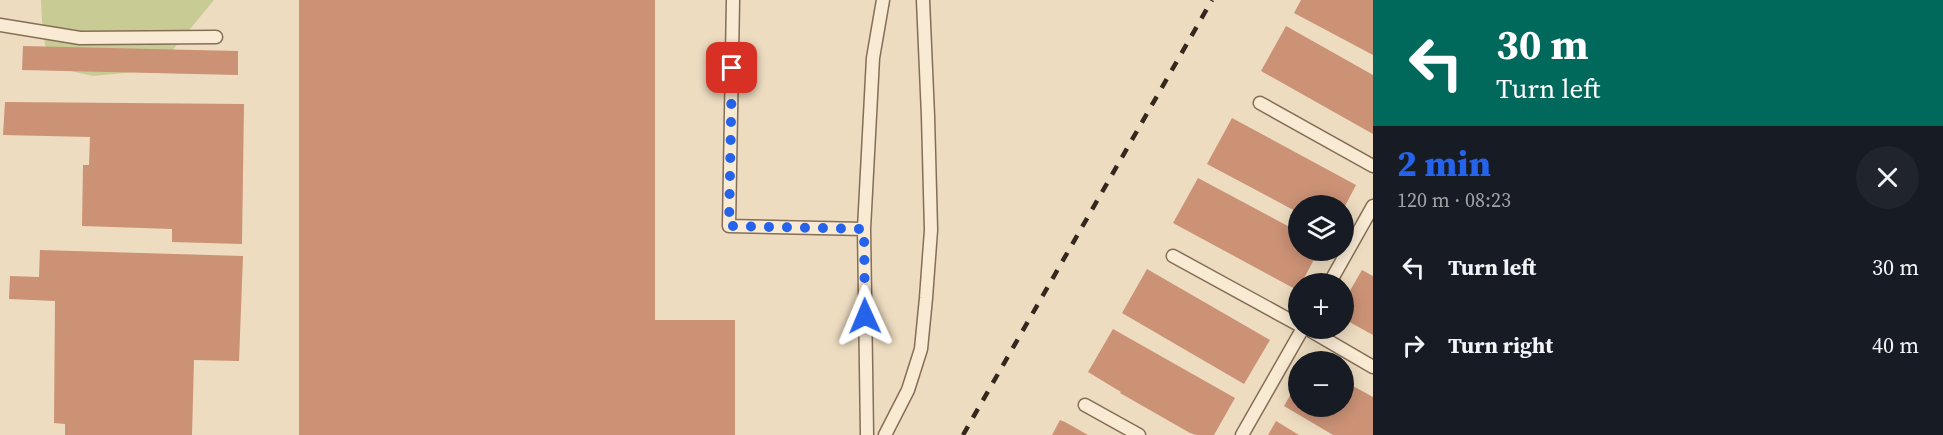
<!DOCTYPE html>
<meta charset="utf-8">
<style>
body{margin:0;font-family:"Source Serif 4",serif;background:#20242c;color:#f1f3f6;height:100vh;display:flex;flex-direction:column;font-size:22px;white-space:nowrap}
*{box-sizing:border-box;margin:0}
p{font-size:20px;color:#9ea1a6}
.icon{flex:none;width:33px;height:33px;fill:none;stroke:currentColor;stroke-width:2;stroke-linecap:round;stroke-linejoin:round}
.map{position:relative;flex:1;overflow:hidden}
.panel{display:flex;flex-direction:column;background:#171b24;width:570px}
.panel>*{flex:none}
.hud{background:#00695c;color:#fff;overflow:hidden}
.controls{position:absolute;left:1288px;top:195px;display:grid;gap:12px}
.controls a{display:grid;place-items:center;width:66px;height:66px;border-radius:50%;background:#171b24;box-shadow:0 3px 15px #0003;font-size:30px}
.pin{position:absolute;display:grid;place-items:center;width:51px;height:51px;color:#fff;margin:-26px;border-radius:12px;box-shadow:0 3px 9px #0006}
.me{position:absolute;width:66px;margin:-33px;rotate:359deg;stroke-linejoin:round;filter:drop-shadow(0 0 4px #0008)}
.turn{display:flex;align-items:center;gap:21px;height:126px;padding:0 24px;font-size:27px}
.turn .icon{width:78px;height:78px;stroke-width:2.5}
.turn b{display:block;font-size:42px;line-height:51px}
.round{display:grid;place-items:center;flex:none;width:63px;height:63px;border-radius:32px;background:#20242c}
.head{display:flex;align-items:center;justify-content:space-between;height:102px;padding:0 24px}
h1{font-size:36px;font-weight:800;line-height:45px;color:#2563eb}
ul{padding:0;list-style:none}
li{display:flex;align-items:center;gap:18px;height:78px;padding:0 24px}
li div{flex:1}
li b{display:block;font-size:22px}
li em{font-style:normal}
main{display:flex;flex:1;min-height:0}
.map>svg:first-child{display:block}
.green{fill:#c9cb94}
.building{fill:#cb9276}
.lines{fill:none;stroke-linecap:round;stroke-linejoin:round}
.lane-casing{stroke:#866d58;stroke-width:15}
.lane{stroke:#f8ead3;stroke-width:12}
.rail{stroke:#35271d;stroke-width:4.5;stroke-dasharray:10 10;stroke-linecap:butt}
.route{stroke:#2563eb;stroke-width:10;stroke-dasharray:0 18}
</style>
<main>
<div class="map">
<svg width="1373" height="435" viewBox="0 0 1373 435">
<rect width="100%" height="100%" fill="#eddcc0"/>
<path class="green" d="M41,0H214L156,70L93,76L48,66L42,22Z"/>
<path class="building" d="M299,0H655V320H735V435H299Z
M1301,0H1373V55L1294,13Z
M1286,26L1373,75V134L1261,71Z
M23,46L238,51V75L22,70Z
M5,102L244,104L242,244L172,242V229L82,226L83,165H89L90,137L3,135Z
M1232,118L1356,185L1345,206H1299V213L1207,164Z
M1198,178L1299,232V250H1319L1301,284H1299L1297,290L1173,223Z
M40,250L243,256L239,361L194,360L192,435H65V424L54,423L55,301L9,299L10,276L39,277Z
M1147,269L1270,340L1244,384L1122,313Z
M1362,270L1373,276V335L1344,319V301Z
M1113,329L1235,398L1214,435H1197L1190,433L1120,393L1121,392L1088,372Z
M1299,380V406H1344V381L1373,397V435H1333L1284,406Z
M1060,420L1065,422L1088,435H1052Z
M1276,421L1299,435H1268Z"/>
<g class="lines">
<g class="lane-casing">
<path id="lane" d="M733,0L729,226L864,229
M0,25L80,38L216,37
M1260,103L1373,166
M1173,256L1299,325
M1329,284L1373,206
M1306,328L1373,367
M1085,405L1139,435
M867,435L864,229L873,58L883,0
M885,435L908,390L921,349L926,298L931,230L928,116L923,0
M1242,435L1303,328"/>
</g>
<use href="#lane" class="lane"/>
<path class="rail" d="M963,435L1212,0"/>
</g>
<g class="lines">
<path class="route" d="M732,68L729,226L864,229L865,316"/>
</g>
</svg>
<div class="controls">
<a><svg class="icon" aria-label="layers" viewBox="0 0 24 24"><path d="M12 4l9 5-9 5-9-5zM3 14l9 5 9-5"/></svg></a>
<a>+</a>
<a>−</a>
</div>
<div class="pin" style="left:732px;top:68px;background:#d93025"><svg class="icon" aria-label="arrive" viewBox="0 0 24 24"><path d="M6 21V4h12l-3 4 3 4H6"/></svg></div>
<svg class="me" style="left:865px;top:316px" viewBox="-20 -20 40 40"><path d="M0-17L14 15 0 8-14 15z" fill="#2563eb" stroke="#fff" stroke-width="4"/></svg>
</div>
<section class="panel">
<div class="hud">
<div class="turn"><svg class="icon" aria-label="left" viewBox="0 0 24 24"><path d="M17 20v-9H6M10 6l-5 5 5 5"/></svg><div><b>30 m</b>Turn left</div></div>
</div>
<div class="head"><div><h1>2 min</h1><p>120 m · 08:23</p></div><a class="round"><svg class="icon" aria-label="close" viewBox="0 0 24 24"><path d="M6 6l12 12M18 6L6 18"/></svg></a></div>
<ul>
<li><svg class="icon" aria-label="left" viewBox="0 0 24 24"><path d="M17 20v-9H6M10 6l-5 5 5 5"/></svg><div><b>Turn left</b></div><em>30 m</em></li>
<li><svg class="icon" aria-label="right" viewBox="0 0 24 24"><path d="M7 20v-9h11M14 6l5 5-5 5"/></svg><div><b>Turn right</b></div><em>40 m</em></li>
</ul>
</section>
</main>
